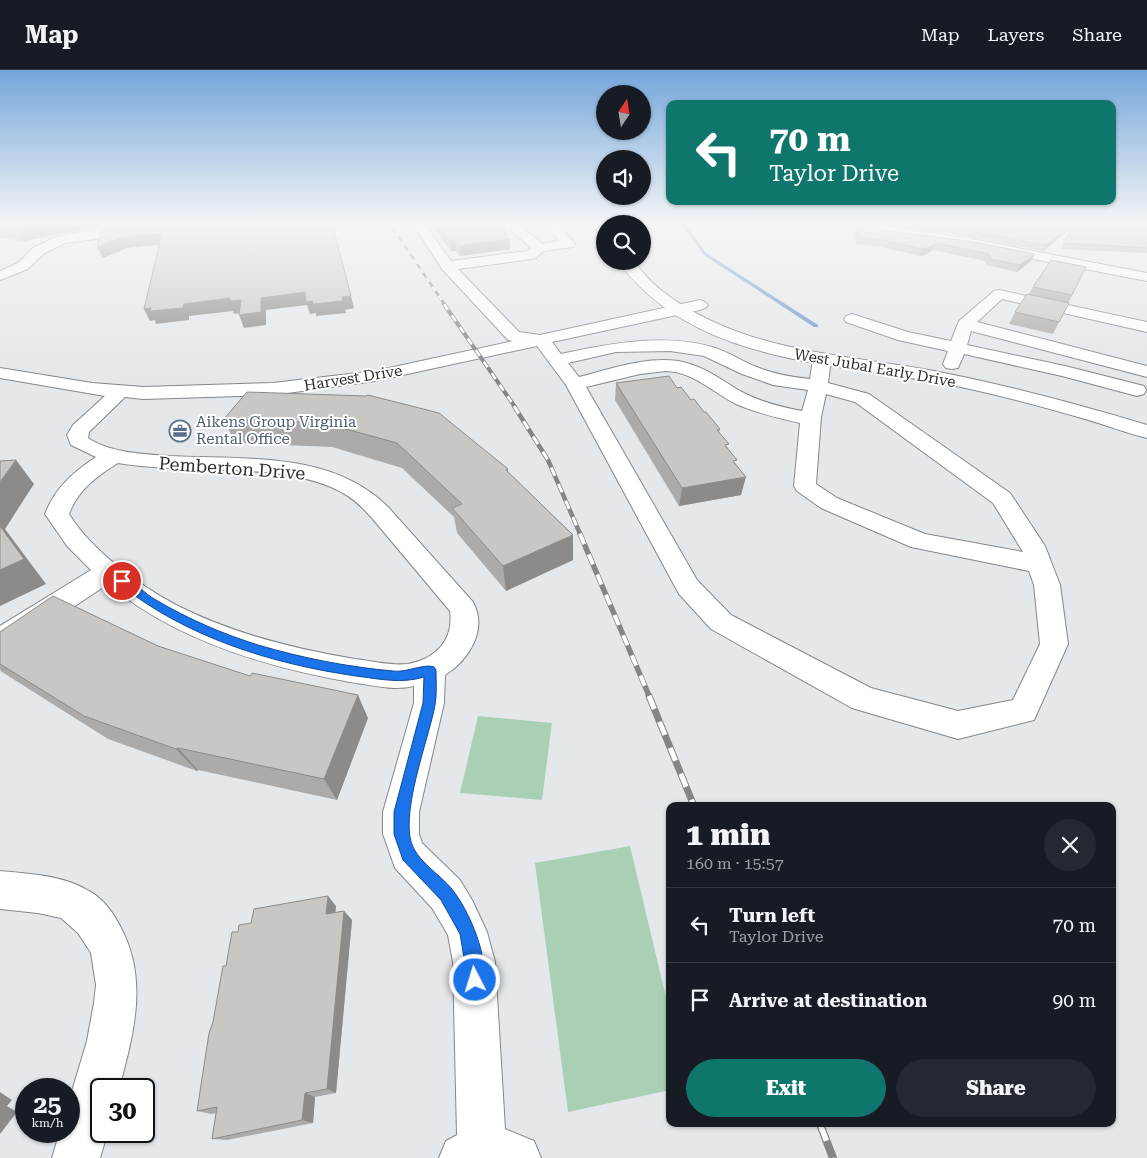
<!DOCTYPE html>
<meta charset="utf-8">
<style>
body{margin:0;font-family:"Roboto Serif",serif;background:#242831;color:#f1f3f6;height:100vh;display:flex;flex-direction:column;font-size:19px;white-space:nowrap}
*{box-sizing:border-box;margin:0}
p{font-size:16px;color:#9ea1a6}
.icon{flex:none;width:28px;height:28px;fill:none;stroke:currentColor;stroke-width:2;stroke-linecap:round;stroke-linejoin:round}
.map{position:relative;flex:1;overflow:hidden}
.drawer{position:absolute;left:666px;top:732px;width:450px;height:325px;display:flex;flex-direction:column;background:#171b24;border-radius:10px;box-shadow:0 1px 4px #0004}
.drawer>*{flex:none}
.guide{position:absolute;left:666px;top:30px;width:450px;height:105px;border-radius:10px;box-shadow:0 1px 4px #0004;background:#0f766e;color:#fff;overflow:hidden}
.needle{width:32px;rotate:12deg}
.fabs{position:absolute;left:596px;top:15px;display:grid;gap:10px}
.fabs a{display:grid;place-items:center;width:55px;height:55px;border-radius:50%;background:#171b24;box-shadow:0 1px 4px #0004;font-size:25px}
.speed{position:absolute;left:15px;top:1008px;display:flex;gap:10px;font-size:25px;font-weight:700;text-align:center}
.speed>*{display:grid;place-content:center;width:65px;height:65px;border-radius:50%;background:#171b24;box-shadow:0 1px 4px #0004;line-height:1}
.speed small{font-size:12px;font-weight:400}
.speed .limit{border:2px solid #111;border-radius:8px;background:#fff;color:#111}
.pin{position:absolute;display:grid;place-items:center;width:42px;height:42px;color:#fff;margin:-21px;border:2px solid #fff;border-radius:50%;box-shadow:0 1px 5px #0007}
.me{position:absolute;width:55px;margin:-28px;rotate:355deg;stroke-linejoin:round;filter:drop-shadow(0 0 4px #0008)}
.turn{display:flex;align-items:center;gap:18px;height:105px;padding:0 20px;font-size:22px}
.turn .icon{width:65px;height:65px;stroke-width:2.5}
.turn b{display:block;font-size:35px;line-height:42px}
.round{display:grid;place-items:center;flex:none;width:52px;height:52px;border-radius:26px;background:#242831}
.head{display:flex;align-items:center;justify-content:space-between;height:85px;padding:0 20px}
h1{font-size:30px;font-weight:800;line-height:38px}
.button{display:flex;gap:10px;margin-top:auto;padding:10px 20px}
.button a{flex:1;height:58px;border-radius:30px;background:#0f766e;color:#fff;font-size:20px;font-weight:800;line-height:58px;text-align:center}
.button a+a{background:#242831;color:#f1f3f6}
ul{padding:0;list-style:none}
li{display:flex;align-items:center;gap:15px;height:75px;padding:0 20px;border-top:1px solid #363941}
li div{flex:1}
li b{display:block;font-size:19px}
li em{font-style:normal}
header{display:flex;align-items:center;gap:30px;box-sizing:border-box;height:70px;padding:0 25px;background:#171b24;border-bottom:1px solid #363941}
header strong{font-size:24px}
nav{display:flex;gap:28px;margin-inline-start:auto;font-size:18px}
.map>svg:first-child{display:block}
.green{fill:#a9d0b5}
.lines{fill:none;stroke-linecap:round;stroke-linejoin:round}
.stream{fill:#6992c4;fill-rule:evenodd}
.minor-casing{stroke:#848689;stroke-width:2}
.major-casing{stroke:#848689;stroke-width:2}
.minor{fill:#fff;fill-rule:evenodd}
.major{fill:#fff;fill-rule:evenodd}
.rail-far5-casing{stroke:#838587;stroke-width:2.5}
.rail-far4-casing{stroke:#838587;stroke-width:4}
.rail-far3-casing{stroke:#838587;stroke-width:4.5}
.rail-far2-casing{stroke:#838587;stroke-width:5.5}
.rail-far1-casing{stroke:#838587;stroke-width:7}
.rail-casing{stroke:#838587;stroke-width:8}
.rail-far5{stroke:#fff;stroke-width:2;stroke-dasharray:5.5;stroke-linecap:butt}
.rail-far4{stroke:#fff;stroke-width:2.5;stroke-dasharray:7;stroke-linecap:butt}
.rail-far3{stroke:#fff;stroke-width:3;stroke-dasharray:9;stroke-linecap:butt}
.rail-far2{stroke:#fff;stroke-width:4;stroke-dasharray:11;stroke-linecap:butt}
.rail-far1{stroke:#fff;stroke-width:5;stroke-dasharray:14;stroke-linecap:butt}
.rail{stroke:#fff;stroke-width:5.5;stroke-dasharray:18;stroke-linecap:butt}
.wall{fill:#adaba9}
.shaded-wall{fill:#8d8b89}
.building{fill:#c9c7c4;stroke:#8d8b89}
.route{fill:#1a73e8;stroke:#114b97}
.labels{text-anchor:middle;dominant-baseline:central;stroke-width:4;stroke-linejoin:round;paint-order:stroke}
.far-street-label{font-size:15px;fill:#2b2c2d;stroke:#fff}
.far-service-label{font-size:15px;fill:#4e5e75;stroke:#fff;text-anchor:start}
.street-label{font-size:18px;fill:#2b2c2d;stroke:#fff}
</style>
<header>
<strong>Map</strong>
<nav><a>Map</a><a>Layers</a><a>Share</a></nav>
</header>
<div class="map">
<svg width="1147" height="1088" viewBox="0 0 1147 1088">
<rect width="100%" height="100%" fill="#e5e8eb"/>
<path class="green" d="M478,646L552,653L542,730L460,723Z
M630,776L670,944V1020L568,1042L535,793Z"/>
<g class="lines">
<path class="stream" d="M684,153L706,183L818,255V257H814L704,185L681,153Z"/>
<g class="minor-casing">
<path id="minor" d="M154,153H196L190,157L65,173L43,184L28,199L0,210V201L18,193L33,178L56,167L86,161Z
M412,153H424L451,191L527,181L531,178L513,162L510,153H522L523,158L542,174L559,171L544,153H557L575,174L573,177L543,181L536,188L531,189L458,199L519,262L540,265L700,230L705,232L708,235L705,238L700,240L552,272L561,284C607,274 665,263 712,277C727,281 740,290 754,296C773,304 790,307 810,309L813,289L816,285L822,284L828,285L831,289L828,313L869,324L1010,423L1045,476L1060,515L1068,574L1034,650L958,669L852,638L711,559L679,524L566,315L537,276L375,311L273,325L143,329L125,327L89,362L88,368L91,370C114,383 143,384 169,386C243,390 331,380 388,437L473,532C488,560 469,590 445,605L444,633L419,742V764L422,773L460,810L472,830L487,862L495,892L505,1059L534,1071L541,1088H439L446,1071L457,1065L453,892L448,865L444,858L432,838L395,798L383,764V742L414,633V616C393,621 371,615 350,612C265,597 175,570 108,514L10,579L0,582V556L91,500L67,476L45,444C55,418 73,402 96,387L71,375L67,365L73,355L105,326L0,308V298L92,313L143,317L273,313L375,301L513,271L508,270L442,199ZM670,281L704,286L742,304L773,315L808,320L802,341C781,337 760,332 740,321C720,309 702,295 678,291C646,286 610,299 579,307L568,293L616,282ZM666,301C694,302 712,322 736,334C756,343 779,348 800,353L794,416L797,421L821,438L911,477L1029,501L1034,515L1040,574L1013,630L958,641L871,618L731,545L697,510L586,317L640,304ZM826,324L855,332L993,433L1023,482L925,464L837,428L816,414L821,347ZM118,393C184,405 286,390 343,423C354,429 363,438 372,448L450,541C454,570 436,589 408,594C391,596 372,591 355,589C294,579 234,564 178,536C140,516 91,480 69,444C78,420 97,406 118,393Z
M839,153H861L966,168L1147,203V211L966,176L871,164L841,156Z
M1135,153L1147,154V162L1093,158L1087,154Z
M999,220L1147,252V262L1002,229L977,252L1147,296V307L971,261L967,275L1065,296L1144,316L1146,320L1144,324L1137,326L1062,306L964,284L958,298L952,299L946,298L943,294L948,281L898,270L846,252L844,249L846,246L852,244L908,262L951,271L959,251L994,221Z
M0,801C31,804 62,805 89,821C104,829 114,844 121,858C149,911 133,965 119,1019H101V1061H108L100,1088H52L60,1061H69V1031L87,971L94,933L96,915L91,883L78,863L61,848L38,843L0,839Z"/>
</g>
<g class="major-casing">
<path id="major" d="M591,153H604L605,168L601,167Z
M618,191H633C642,201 651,213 662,221C743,283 839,283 934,301C1006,315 1077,334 1147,355V368C1126,363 1106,355 1085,349C1044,337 1003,326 961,317C845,292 695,298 618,191Z"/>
</g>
<use href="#minor" class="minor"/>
<use href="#major" class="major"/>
<g class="rail-far5-casing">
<path id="rail-far5" d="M389,153L445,235"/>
</g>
<g class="rail-far4-casing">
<path id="rail-far4" d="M444,234L515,337"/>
</g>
<g class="rail-far3-casing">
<path id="rail-far3" d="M514,336L548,390L581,466"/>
</g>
<g class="rail-far2-casing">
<path id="rail-far2" d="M580,464L650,628"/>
</g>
<g class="rail-far1-casing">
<path id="rail-far1" d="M649,626L694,736"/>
</g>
<g class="rail-casing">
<path id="rail" d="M820,1054L833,1088"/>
</g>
<use href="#rail-far5" class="rail-far5"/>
<use href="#rail-far4" class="rail-far4"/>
<use href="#rail-far3" class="rail-far3"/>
<use href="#rail-far2" class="rail-far2"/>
<use href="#rail-far1" class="rail-far1"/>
<use href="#rail" class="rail"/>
</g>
<path class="wall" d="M0,153H135L110,156L109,154L24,171L0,168Z
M430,153H497L509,169L510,179L460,186L456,181H451Z
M870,153H1094L1096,154L1147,158V183L1060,179L1074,156L1043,181L966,166Z
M857,155L873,159L1035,184L1031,191L1017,202L986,195L987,193H985L986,191L933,180L925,185L920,186L881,177L856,174L855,162Z
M1033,217L1072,225L1059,252L1053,264L1009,254L1015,242L1029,224Z
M616,313L677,318L691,330L720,359L719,362L736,395L741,425L679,436L615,330Z
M247,322L508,399V402L573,465V490L506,521L457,463L454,447L402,398L332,377L235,373L224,349Z
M0,562L158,576L368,648L337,730L198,700L197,701L108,669L2,602L0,600Z
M336,836L335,843L344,841L352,850L336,1023L315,1027L313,1053L227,1070L212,1069L216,1043L211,1044L197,1041L213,952L226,896L238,862L251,853Z"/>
<path class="shaded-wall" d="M54,153H135L110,156L109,154L24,171L18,160Z
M1074,153H1077L1043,181L1046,175Z
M162,163L167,174L127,178L103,188L97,177L122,167Z
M504,163H507V169H509L510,179L460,186L459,176Z
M454,170L456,181H451L450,171Z
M936,173L933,180L925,185L920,186L922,179Z
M1035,184L1031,191L1017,202L1020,195Z
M305,222L343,231L346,243L316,246V243L310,244L307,235L266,240V255L244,258L239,245L261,228Z
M351,226L354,238L345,240L342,227Z
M230,228L241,230L246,242L234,244L233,241L189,246V250L156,254L155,250L150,251L144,239Z
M16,390L34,414L5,459L46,514L0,536V412Z
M746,407L741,425L679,436L682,418Z
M573,465V490L506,521L503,496Z
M358,625L368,648L337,730L324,709Z
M178,678L198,700L197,701L176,679Z
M328,826L336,836L334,853L326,844Z
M344,841L352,850L336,1023L327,1019Z
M0,1022L12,1030L7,1036L17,1042L0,1064Z
M305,1023L315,1027L313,1053L302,1050Z"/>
<path class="building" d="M0,153H54L18,160L0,158Z
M145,153H332L351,226L342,227L343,231L313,234L312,231L306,232L305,222L261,228V242L239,245L241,230L230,231V228L184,234L183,238L150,241L151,238L144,239L162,163L122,167L97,177L102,159Z
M436,153H497L507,163H504L509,169L459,176L454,170L450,171Z
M913,153H1074L1046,175L969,161Z
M1076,153H1094L1096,154L1147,158V178L1063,173Z
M857,155L873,159L968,171L1035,184L1020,195L989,189L991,186H988L989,184L936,173L928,178L922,179L883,170L858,167Z
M1051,190L1086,197L1072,225L1033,217Z
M1027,224L1069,233L1059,252L1015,242Z
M669,306L677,318L681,317L691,330L694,329L704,342H706L720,359L717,360L729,374L725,375L737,390L733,391L746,407L682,418L616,313Z
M247,322L366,326L368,325L439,343L508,399L506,400L573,465L503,496L452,438L462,434L397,373L324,353L224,349Z
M16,390L0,412V391Z
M0,456L24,489L0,500Z
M53,526L158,576L250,606L252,603L358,625L324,709L178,678L176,679L84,646L0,594V562Z
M328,826L326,844L344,841L327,1019L305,1023L302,1050L212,1069L217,1037L197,1041L209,963L213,952L223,896H226L232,862H238L239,855L251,853L254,839Z"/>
<linearGradient id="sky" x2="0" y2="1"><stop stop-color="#75a6da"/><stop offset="0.5" stop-color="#f3f5f6"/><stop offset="1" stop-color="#f3f5f6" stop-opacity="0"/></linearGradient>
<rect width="1147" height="306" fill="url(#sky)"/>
<path class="route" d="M122,507C134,511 145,524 156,530C188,549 223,564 258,575C302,588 348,597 393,601C406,603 425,593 434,597L436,600C436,611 437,624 435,635C429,669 397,749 414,779C422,794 440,805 451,818C468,838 492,891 481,917L475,919L469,917L460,864L441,830L403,790L394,764V742L423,633L424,607C401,614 380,609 356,606C272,594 185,567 118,513L116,511L118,508Z"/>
<defs>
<g id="office-ring" transform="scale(1.125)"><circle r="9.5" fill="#fff" stroke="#5c6f8a" stroke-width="1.5"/><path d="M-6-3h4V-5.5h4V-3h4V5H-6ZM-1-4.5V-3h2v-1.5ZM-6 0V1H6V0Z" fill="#5c6f8a"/></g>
</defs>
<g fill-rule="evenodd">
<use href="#office-ring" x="180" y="361"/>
</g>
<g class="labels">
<g class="far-street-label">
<text transform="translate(875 298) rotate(10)">West Jubal Early Drive</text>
<text transform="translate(353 308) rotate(-9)">Harvest Drive</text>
</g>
<g class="far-service-label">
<text x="196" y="352">Aikens Group Virginia<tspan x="196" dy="17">Rental Office</tspan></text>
</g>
<g class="street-label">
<text transform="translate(232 398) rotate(4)">Pemberton Drive</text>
</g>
</g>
</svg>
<div class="fabs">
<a><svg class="needle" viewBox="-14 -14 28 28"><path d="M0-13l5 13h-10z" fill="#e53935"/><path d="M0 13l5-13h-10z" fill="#9ea1a6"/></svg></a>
<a><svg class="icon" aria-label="sound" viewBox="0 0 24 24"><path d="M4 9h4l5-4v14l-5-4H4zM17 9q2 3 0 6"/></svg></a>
<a><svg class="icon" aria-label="search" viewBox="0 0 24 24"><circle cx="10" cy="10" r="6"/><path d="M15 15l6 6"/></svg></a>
</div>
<div class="speed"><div>25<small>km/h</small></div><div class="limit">30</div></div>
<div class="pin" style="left:122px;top:511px;background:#d93025"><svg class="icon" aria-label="arrive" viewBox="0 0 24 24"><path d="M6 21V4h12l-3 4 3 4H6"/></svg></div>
<svg class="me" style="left:475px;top:910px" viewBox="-20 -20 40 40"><circle r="17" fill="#1a73e8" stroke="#fff" stroke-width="3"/><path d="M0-11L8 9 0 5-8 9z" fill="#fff"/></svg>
<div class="guide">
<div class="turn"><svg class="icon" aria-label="left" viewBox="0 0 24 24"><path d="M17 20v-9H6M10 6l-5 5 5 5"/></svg><div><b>70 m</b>Taylor Drive</div></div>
</div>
<section class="drawer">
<div class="head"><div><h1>1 min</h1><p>160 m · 15:57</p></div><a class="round"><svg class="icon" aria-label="close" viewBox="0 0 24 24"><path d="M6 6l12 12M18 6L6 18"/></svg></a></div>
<ul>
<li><svg class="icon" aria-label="left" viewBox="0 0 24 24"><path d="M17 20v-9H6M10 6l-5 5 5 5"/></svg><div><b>Turn left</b><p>Taylor Drive</p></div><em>70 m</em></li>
<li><svg class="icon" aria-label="arrive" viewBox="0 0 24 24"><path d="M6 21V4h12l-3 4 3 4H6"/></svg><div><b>Arrive at destination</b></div><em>90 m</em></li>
</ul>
<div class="button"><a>Exit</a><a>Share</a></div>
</section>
</div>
